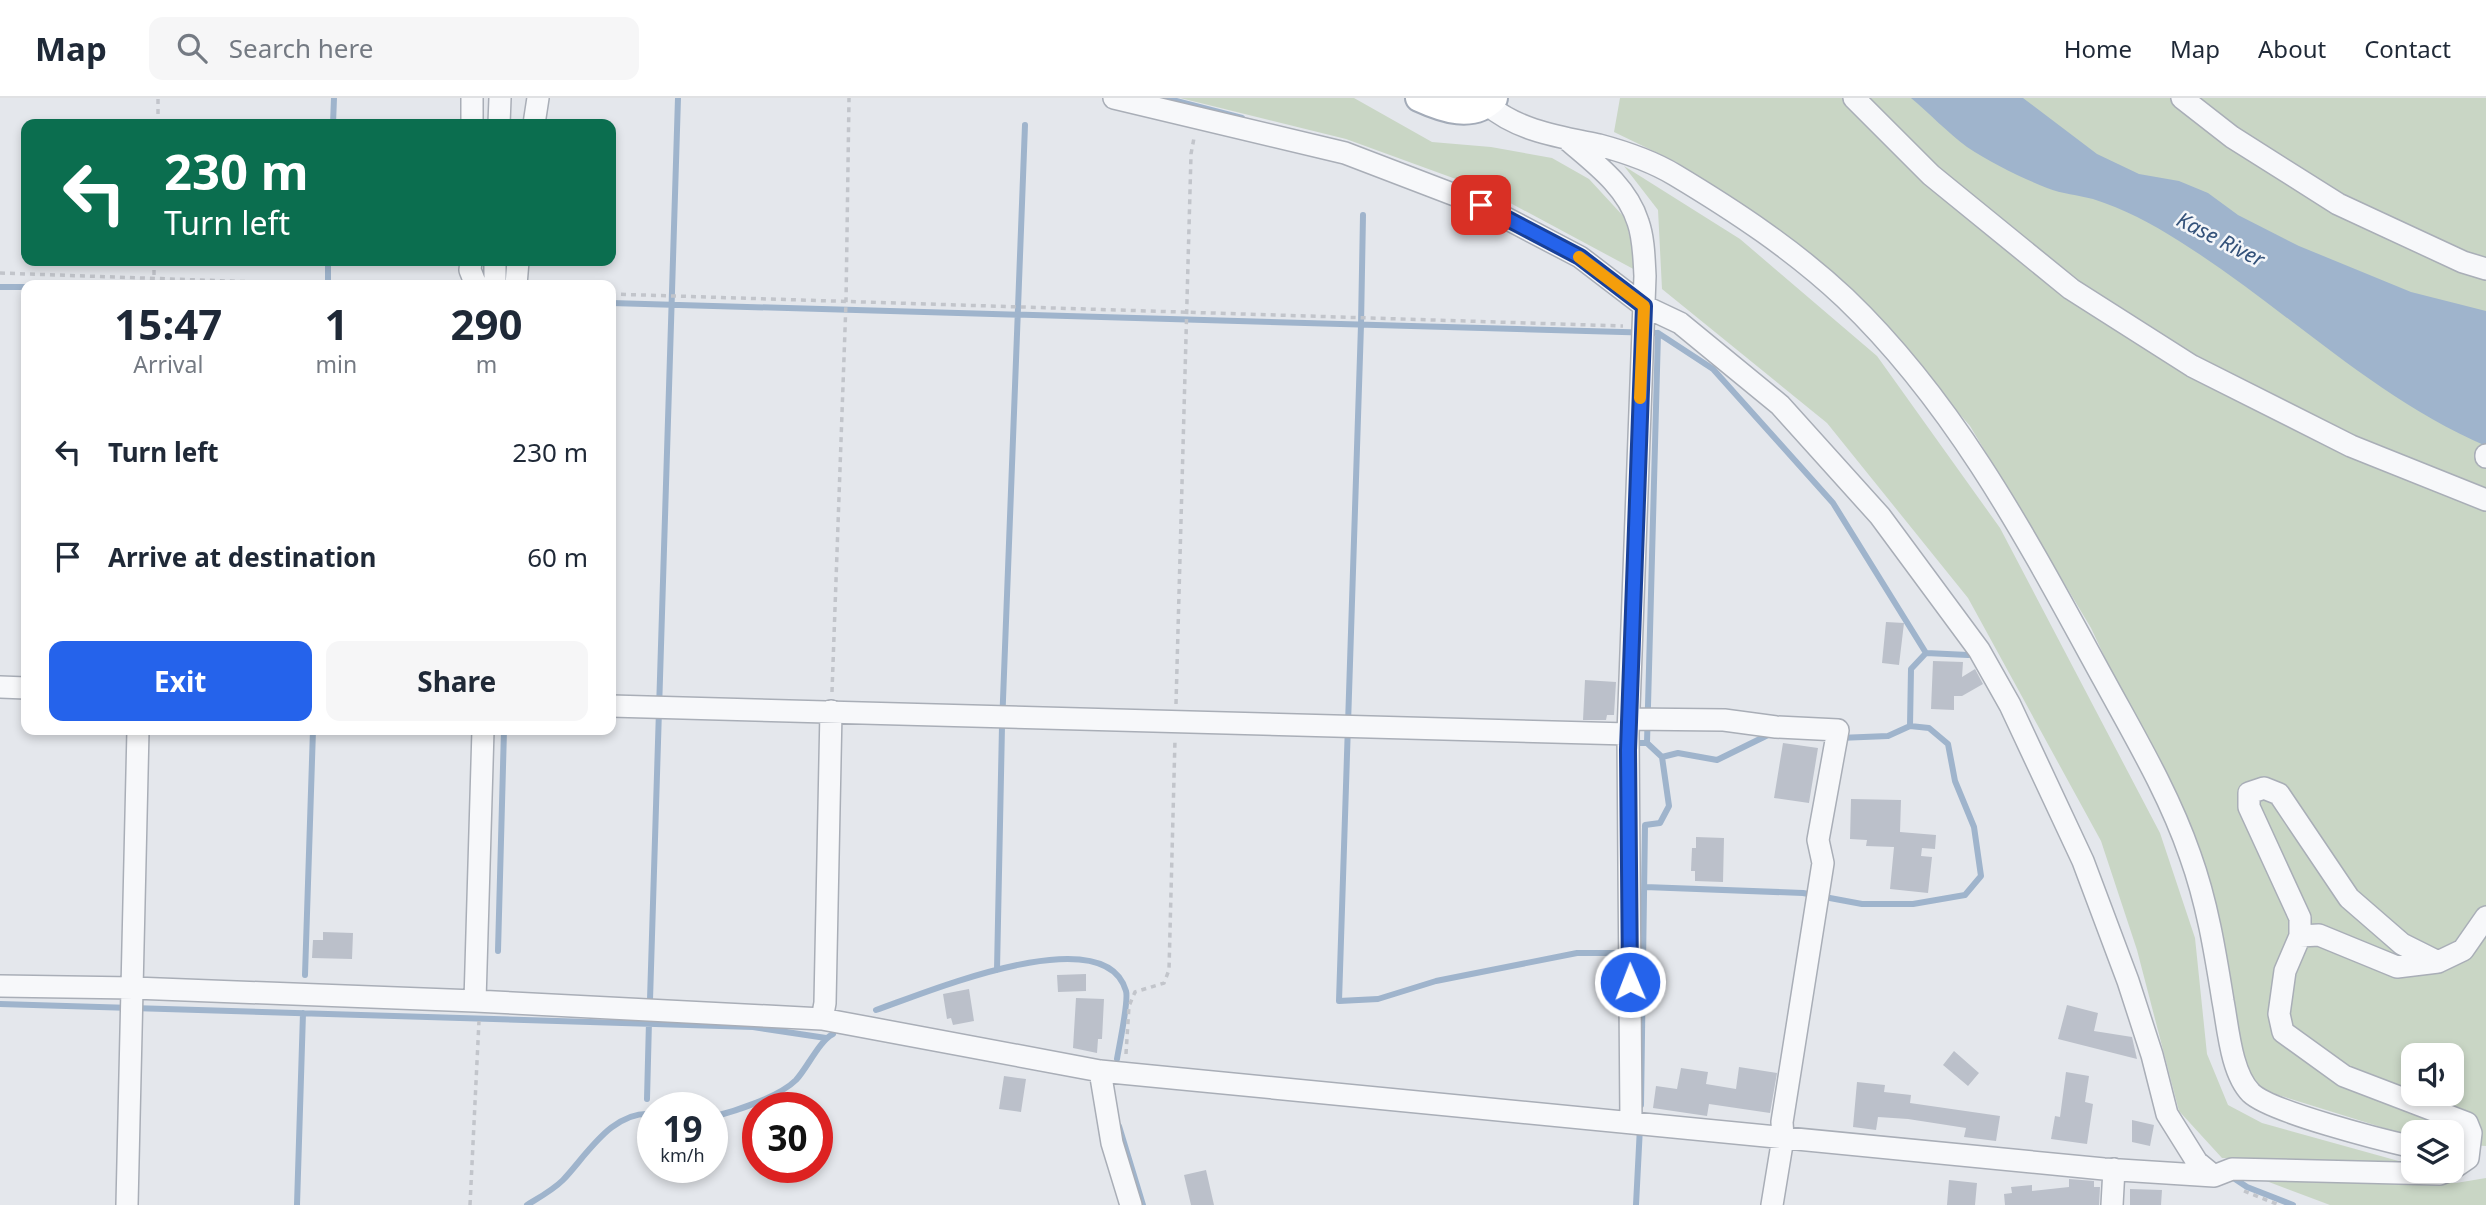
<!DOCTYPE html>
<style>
body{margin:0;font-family:"Noto Sans",sans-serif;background:#f6f6f7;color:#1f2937;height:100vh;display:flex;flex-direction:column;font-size:26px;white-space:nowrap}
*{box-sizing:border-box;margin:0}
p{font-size:23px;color:#747a83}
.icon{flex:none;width:38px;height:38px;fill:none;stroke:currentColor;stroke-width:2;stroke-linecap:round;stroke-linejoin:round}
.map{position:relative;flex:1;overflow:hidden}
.sheet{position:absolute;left:21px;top:182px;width:595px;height:455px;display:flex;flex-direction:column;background:#fff;border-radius:14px;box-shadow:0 4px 10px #0003}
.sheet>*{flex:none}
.banner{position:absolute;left:21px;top:21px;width:595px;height:147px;border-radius:14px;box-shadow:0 4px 10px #0003;background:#0b6e4f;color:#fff;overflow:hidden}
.controls{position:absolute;left:2401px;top:945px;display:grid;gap:14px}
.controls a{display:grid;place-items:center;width:63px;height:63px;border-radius:14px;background:#fff;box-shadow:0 4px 10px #0003;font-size:35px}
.speed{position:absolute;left:637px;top:994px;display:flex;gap:14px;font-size:35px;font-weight:700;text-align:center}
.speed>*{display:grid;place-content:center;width:91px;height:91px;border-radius:50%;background:#fff;box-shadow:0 4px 10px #0003;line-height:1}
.speed small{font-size:18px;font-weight:400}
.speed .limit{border:10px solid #d22;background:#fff;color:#111}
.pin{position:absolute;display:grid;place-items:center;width:60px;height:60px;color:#fff;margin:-30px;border-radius:14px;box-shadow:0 4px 10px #0006}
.me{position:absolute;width:77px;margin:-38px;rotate:359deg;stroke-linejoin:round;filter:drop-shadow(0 0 5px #0008)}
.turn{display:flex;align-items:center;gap:24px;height:147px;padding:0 28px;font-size:32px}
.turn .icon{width:91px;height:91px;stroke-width:2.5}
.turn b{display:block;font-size:49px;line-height:60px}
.eta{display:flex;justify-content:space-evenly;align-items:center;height:119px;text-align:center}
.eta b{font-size:42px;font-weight:700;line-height:49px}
.cta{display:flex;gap:14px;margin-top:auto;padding:14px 28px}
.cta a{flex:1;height:80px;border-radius:14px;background:#2563eb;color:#fff;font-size:28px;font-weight:700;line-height:80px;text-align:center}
.cta a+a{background:#f6f6f7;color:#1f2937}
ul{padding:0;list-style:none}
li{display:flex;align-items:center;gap:21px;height:105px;padding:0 28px}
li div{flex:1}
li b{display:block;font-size:26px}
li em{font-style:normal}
header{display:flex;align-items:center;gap:42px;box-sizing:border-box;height:98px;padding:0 35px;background:#fff;border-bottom:2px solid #e0e1e3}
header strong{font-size:33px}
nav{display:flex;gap:38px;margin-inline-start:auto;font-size:24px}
.search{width:490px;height:63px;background:#f6f6f7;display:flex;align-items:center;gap:18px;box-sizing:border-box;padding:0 24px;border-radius:14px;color:#747a83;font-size:26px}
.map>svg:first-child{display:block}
.green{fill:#c9d6c5;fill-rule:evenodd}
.water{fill:#9fb4cc}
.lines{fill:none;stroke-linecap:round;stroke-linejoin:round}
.stream{stroke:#9fb4cc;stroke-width:6}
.building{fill:#bbc0ca}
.minor-casing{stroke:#a9aeb7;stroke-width:24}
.major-casing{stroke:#a3abb8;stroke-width:30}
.path{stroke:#c2c5cb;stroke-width:3.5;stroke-dasharray:5 5;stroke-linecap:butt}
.minor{stroke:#f7f8fa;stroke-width:21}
.major{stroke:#fff;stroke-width:26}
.route-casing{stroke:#184099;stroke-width:18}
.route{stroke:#2563eb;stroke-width:12}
.slow{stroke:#f59e0b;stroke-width:12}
.labels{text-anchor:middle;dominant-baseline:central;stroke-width:5;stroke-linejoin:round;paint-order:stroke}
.water-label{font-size:21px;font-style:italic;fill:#34527a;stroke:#f4f6f9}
</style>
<header>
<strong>Map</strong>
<div class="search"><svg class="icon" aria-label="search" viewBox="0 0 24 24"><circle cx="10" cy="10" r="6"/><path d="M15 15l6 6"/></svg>Search here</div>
<nav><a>Home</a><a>Map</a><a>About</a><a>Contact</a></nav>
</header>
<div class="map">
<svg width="2486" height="1107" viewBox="0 0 2486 1107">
<rect width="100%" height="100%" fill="#e4e7ec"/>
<path class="green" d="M1180,0H1354L1432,44L1491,49L1552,60L1589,81L1625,120L1639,174L1486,92L1346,41Z
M1620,0H2486V1048L2452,1046V1034H2413V1039L2259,991L2241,966L2189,738L2091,530L1970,328L1867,210L1785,136L1676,64L1614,34ZM2413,957H2452V996H2413Z
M1624,68L1740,141L1877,258L2000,430L2160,735L2195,840L2207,956L2228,1007L2262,1025L2413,1067V1069L2222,1060L2179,1013L2137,852L2101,743L1968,500L1827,325L1662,191L1658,112Z
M2253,1078L2456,1085L2486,1080V1107H2330Z"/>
<path class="water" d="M1911,0H2023L2097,56L2139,76L2179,83L2208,95L2238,117L2299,148L2411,194L2486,213V348C2372,299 2283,208 2179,143C2151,125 2124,111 2093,101C2078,97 2062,96 2047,90C2020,79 1991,65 1967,49C1947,34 1930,16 1911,0Z"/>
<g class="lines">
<path class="stream" d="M1165,0L1242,20
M333,26L334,0
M1363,117L1361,227L1339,903L1378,901L1436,883L1577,855H1644
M328,187V163
M0,189H26
M611,205L1658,235L1647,645
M1658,235L1713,271L1833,405L1926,555
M1839,640L1888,638L1910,628L1911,571L1926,555L1968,557
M1632,645H1647L1662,659L1678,655L1717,662L1768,637H1773
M1645,789L1803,795L1862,806H1913L1965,797L1981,778L1974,729L1955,683L1948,646L1929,630L1910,628
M498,853L504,632
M997,872L1002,628L1025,27
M305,877L313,632
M650,902L678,0
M0,906L753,929L826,940
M876,912C923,896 1105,818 1126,893C1129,903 1119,948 1117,961
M647,1001L649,923
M1641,1007L1645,727L1660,725L1669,708L1662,659
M712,1019C736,1013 779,999 796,982C808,969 819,943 833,936
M1119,1028L1143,1107
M2229,1077L2247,1089L2293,1107
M297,1107L303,915
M527,1107C540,1099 553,1092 563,1082C587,1057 612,1012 653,1016
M1636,1107L1640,1029"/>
</g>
<path class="building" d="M1886,524L1904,525L1899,567L1882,565Z
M1933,563L1963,564L1962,579L1975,571L1983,586L1962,598H1954V612L1931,611Z
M1585,582L1616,584L1614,617H1607L1606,622H1583Z
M1783,645L1818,650L1809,705L1774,700Z
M1851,701L1901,702L1900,734L1936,737L1935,751L1922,750L1921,758L1932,759L1928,795L1890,791L1894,749L1866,748L1867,742L1850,741Z
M1696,739L1724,740L1723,784L1695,783V773H1691L1692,750H1696Z
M323,834L353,835L352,861L312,860L313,842H323Z
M1086,876V893L1058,894L1057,877Z
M969,891L974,923L953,927L951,920L947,921L943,896Z
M1076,900L1104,901L1102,941H1098L1097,955L1073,950Z
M2067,907L2098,915L2094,933L2132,939L2137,961L2058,941Z
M1954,953L1979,975L1968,988L1943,967Z
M1739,969L1777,975L1770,1015L1709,1006L1707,1018L1653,1010L1656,988L1677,991L1681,970L1708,974L1706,986L1736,991Z
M2066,974L2089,978L2085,1004L2093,1006L2087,1046L2051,1041L2055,1018L2060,1019Z
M1004,978L1026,981L1021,1014L999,1011Z
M1857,984L1885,987L1884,994L1911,997L1910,1005L2000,1018L1996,1043L1964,1039L1966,1030L1908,1021L1878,1019L1876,1032L1853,1029Z
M2132,1022L2154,1027L2150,1048L2132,1044Z
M1206,1072L1214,1107H1191L1184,1077Z
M2069,1081L2094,1083V1089H2100L2099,1107H2005L2004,1096L2012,1095L2011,1089L2032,1087V1093L2069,1089Z
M1949,1082L1977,1085L1975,1107H1947Z
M2130,1091L2162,1092L2161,1107H2130Z"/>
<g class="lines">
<g class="minor-casing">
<path id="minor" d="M1114,0L1345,55L1481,107L1580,159L1644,208L1680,225L1780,307L1880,418L1979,552L2010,607L2083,763L2128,883L2152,957L2167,1016L2197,1064L2214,1078
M1854,0L1931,77L2071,191L2192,268L2351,348L2486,402
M2182,0L2232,39L2338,106L2463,164L2486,171
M1488,7C1518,33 1561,39 1599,47C1625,54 1652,63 1675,77C1735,113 1794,152 1845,200C1958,308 2030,447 2104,582C2135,639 2169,696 2190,757C2207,804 2215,853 2223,903C2228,929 2231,975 2251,995C2271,1014 2382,1042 2413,1049
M472,26V0
M499,26L500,0
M534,26L538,0
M1569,43C1596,66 1627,89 1638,124C1644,141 1644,161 1645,178L1628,636L1631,1025
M471,163L470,172L476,187
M495,187V163
M516,187L518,163
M2486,357V359
M0,589L26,590
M611,608L1628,636
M1629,621L1724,622L1776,629L1838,632L1818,742L1823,765L1782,1024L1783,1040L1772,1107
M2300,838L2319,837L2397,869L2438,864
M0,888L134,890L475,903L483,632
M475,903L822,921L1100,973L2104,1071L2214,1078L2232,1071L2440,1076L2448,1073
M822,921L825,905L831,613
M1100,973L1112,1045L1131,1107
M2452,1071L2468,1060L2471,1035L2467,1025L2344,978L2283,934L2279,916L2285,873L2300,838V820L2249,709V695L2264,690L2279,696L2349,800L2402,846L2438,864L2463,852L2486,819
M127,1107L138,632
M2112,1107L2114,1071"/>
</g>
<g class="major-casing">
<path id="major" d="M1419,0C1443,11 1473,22 1494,0"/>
</g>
<path class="path" d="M158,26V0
M0,175L342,187
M154,187V163
M611,196L1623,228
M832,594L846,204L849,0
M1176,606L1191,56L1194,40
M1126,956L1129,908L1135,894L1164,885L1169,872L1175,641
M2244,1093L2279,1107
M470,1107L479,923"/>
<use href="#minor" class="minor"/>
<use href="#major" class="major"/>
</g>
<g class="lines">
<g class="route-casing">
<path id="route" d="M1481,107L1580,159L1644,208L1628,652L1630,884"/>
</g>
<use href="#route" class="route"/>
<path class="slow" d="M1579,159L1644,208L1640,300"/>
</g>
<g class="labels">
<g class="water-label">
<text transform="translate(2221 141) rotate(27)">Kase River</text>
</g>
</g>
</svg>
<div class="controls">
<a><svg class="icon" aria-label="sound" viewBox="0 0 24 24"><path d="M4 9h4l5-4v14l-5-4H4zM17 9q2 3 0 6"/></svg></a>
<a><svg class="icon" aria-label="layers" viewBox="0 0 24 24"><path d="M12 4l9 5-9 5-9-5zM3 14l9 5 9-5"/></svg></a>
</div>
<div class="speed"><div>19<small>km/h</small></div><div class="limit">30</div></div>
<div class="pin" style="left:1481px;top:107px;background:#d93025"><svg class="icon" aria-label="arrive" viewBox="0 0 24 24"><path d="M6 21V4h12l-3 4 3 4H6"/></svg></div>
<svg class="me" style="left:1630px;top:884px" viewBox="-20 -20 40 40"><circle r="17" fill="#2563eb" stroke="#fff" stroke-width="3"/><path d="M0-11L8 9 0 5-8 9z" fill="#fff"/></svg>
<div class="banner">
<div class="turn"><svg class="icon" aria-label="left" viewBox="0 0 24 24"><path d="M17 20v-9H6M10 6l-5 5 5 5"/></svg><div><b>230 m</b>Turn left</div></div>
</div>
<section class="sheet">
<div class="eta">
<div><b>15:47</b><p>Arrival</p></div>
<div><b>1</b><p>min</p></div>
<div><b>290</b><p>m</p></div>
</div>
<ul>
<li><svg class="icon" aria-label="left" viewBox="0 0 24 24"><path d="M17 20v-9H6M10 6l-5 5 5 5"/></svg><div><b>Turn left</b></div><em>230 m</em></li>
<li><svg class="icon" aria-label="arrive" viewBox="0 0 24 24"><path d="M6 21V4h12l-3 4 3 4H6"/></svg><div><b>Arrive at destination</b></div><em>60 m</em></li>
</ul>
<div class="cta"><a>Exit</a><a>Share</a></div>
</section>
</div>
